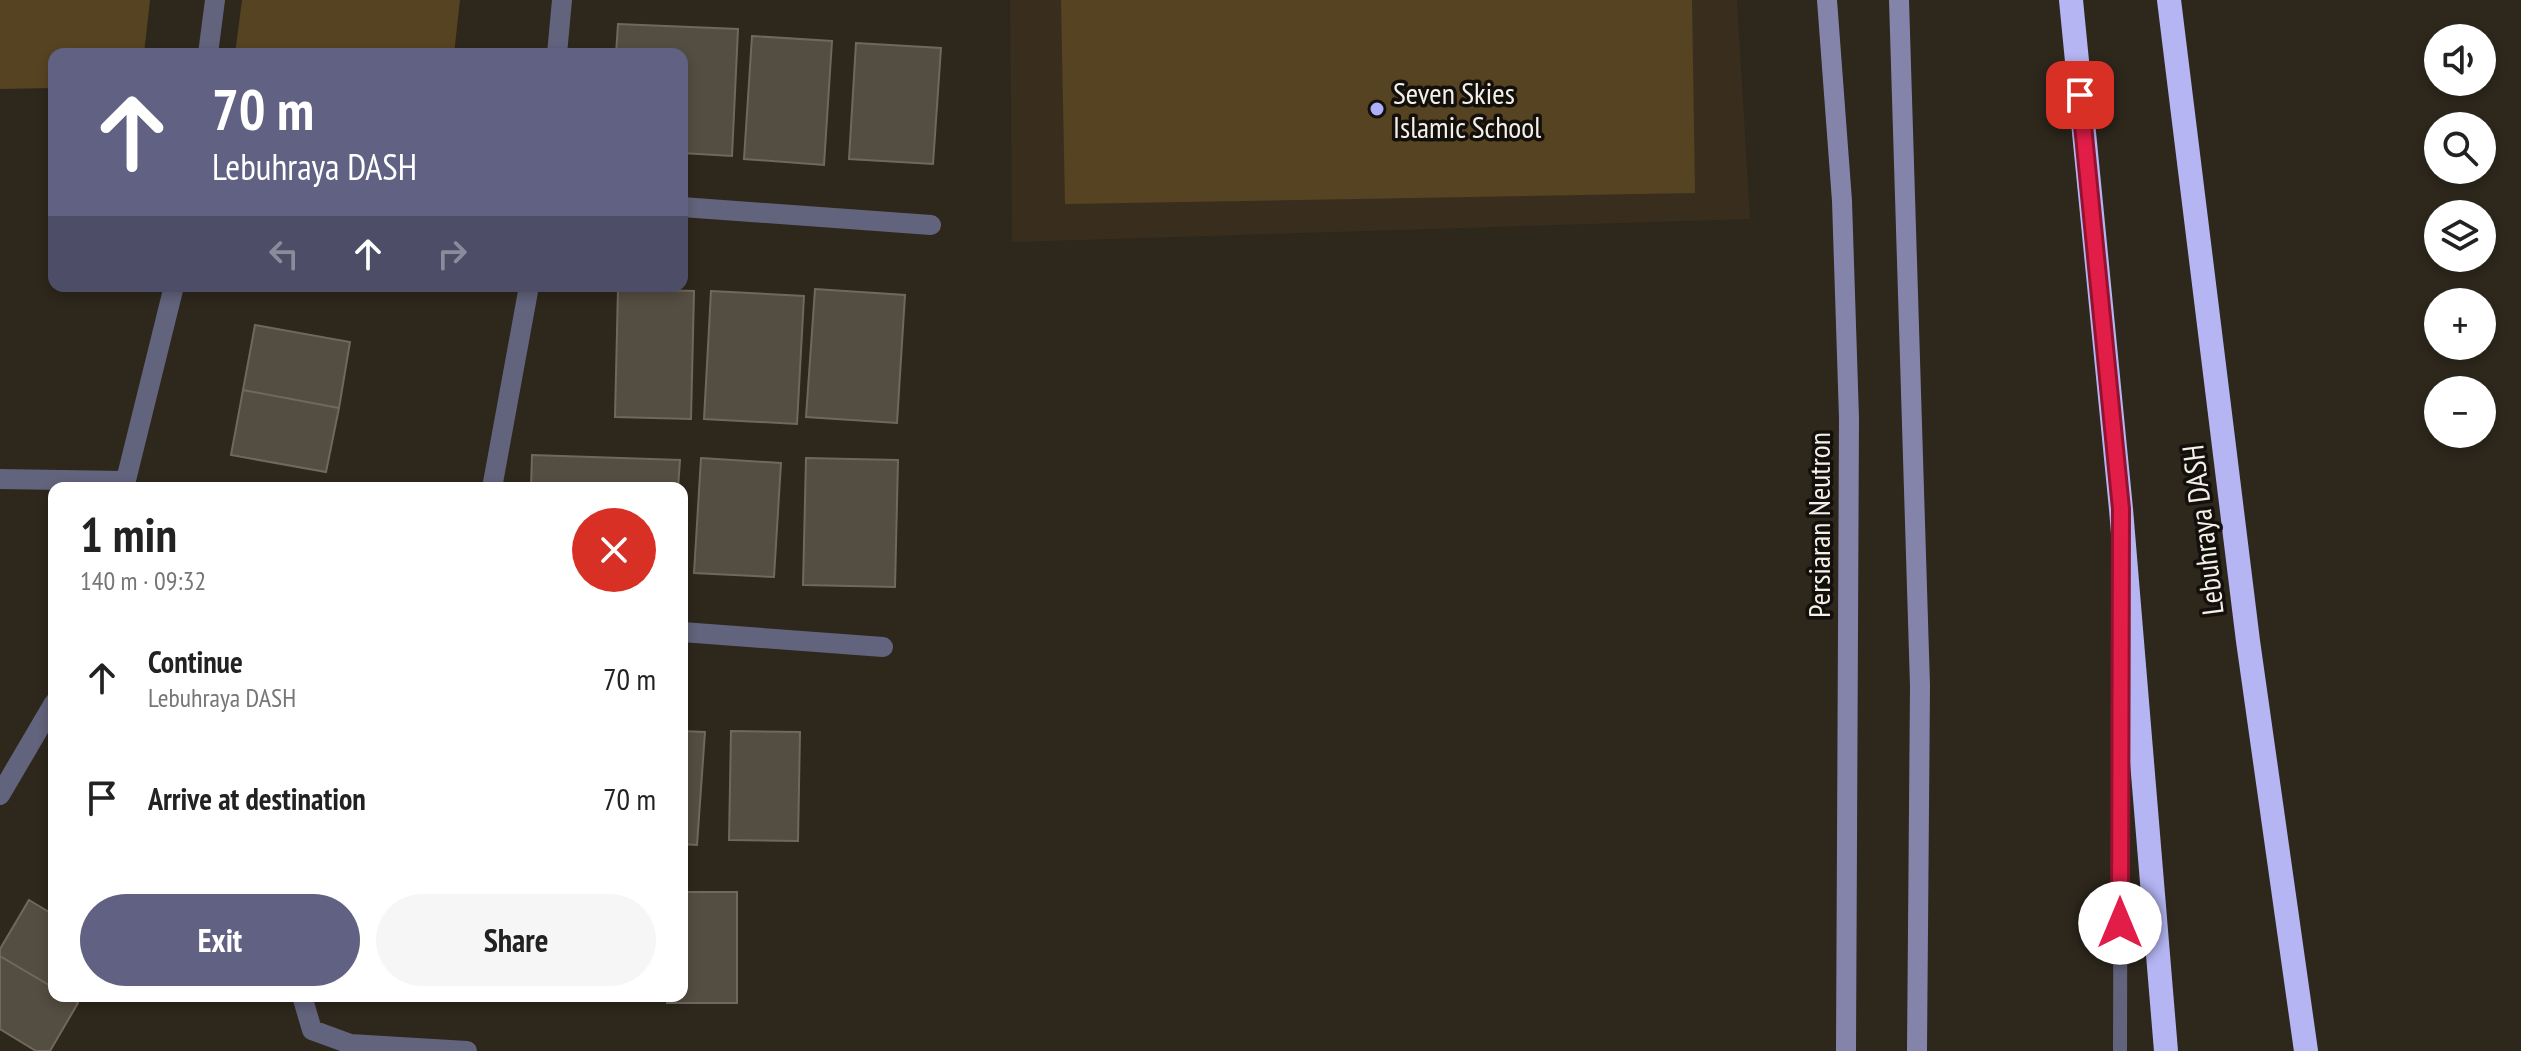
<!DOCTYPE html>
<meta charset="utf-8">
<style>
body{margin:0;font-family:"PT Sans Narrow",sans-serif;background:#f6f6f6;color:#222;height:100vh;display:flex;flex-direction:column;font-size:30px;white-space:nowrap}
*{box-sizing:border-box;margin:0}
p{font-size:26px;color:#767676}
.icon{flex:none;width:44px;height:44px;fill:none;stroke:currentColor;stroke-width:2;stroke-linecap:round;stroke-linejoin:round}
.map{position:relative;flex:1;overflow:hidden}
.side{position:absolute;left:48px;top:482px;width:640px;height:520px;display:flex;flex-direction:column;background:#fff;border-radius:16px;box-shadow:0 4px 12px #0003}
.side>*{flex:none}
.guide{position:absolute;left:48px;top:48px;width:640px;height:244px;border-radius:16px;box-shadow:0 4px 12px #0003;background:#616183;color:#fff;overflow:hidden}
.controls{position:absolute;left:2424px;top:24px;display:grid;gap:16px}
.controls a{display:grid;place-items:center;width:72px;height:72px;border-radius:50%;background:#fff;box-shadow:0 4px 12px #0003;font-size:40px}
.pin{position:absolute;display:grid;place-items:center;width:68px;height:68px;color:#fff;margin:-34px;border-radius:16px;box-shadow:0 4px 12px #0006}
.me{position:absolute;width:88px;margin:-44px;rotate:0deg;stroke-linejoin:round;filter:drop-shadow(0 0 6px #0008)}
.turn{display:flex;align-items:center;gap:28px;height:168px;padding:0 32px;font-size:36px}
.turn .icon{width:104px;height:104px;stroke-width:2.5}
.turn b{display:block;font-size:56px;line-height:68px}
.lanes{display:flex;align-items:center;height:76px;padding:0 32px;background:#0003;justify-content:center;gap:40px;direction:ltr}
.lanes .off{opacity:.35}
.round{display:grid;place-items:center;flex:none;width:84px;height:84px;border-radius:42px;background:#f6f6f6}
.summary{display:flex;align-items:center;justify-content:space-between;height:136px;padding:0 32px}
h1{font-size:48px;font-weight:800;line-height:60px}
.cta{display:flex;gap:16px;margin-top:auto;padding:16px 32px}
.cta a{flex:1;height:92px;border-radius:48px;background:#616183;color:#fff;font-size:32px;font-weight:800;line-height:92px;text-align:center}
.cta a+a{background:#f6f6f6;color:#222}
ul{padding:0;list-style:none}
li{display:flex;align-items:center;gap:24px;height:120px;padding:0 32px}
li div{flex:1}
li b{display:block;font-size:30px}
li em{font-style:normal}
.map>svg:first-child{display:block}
.built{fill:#392e1e}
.green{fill:#564322}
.building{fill:#544d41;stroke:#70685b;stroke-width:2}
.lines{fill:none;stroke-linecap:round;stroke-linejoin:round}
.lane{stroke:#62637c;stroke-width:14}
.street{stroke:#62637c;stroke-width:20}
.secondary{stroke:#8484ab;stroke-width:20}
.highway{stroke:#b4b5f2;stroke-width:24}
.route-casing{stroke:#92132f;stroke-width:20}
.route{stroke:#e11d48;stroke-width:14}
.poi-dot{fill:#aeaefa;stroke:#13100b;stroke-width:3}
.labels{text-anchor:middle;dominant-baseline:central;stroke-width:7;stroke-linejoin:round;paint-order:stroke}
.poi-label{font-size:30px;fill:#f4efe8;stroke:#13100b;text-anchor:start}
.street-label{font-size:30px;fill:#f4efe8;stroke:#13100b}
</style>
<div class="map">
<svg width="2521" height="1051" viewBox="0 0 2521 1051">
<rect width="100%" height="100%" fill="#2d271c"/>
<path class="built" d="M1010,0H1737L1750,219L1012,242Z"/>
<path class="green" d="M0,0H150L144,54H54V88L0,89Z
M242,0H460L454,54H235Z
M1061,0H1692L1695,193L1065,204Z"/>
<path class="building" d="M618,24L738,29L732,156L682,153V54H616Z
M752,36L832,41L824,165L744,159Z
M856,43L941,48L933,164L849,159Z
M618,289L694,291L691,419L615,417Z
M815,289L905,295L897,423L806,417Z
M711,291L804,296L797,424L704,419Z
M255,325L350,342L339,408L243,390Z
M243,390L339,408L326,472L231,455Z
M532,455L680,460L678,488H531Z
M701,458L781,463L774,577L694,573Z
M806,458L898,460L895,587L803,585Z
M682,731L705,732L697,845L682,844Z
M731,731L800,732L798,841L729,840Z
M682,892H737V1003H667V996H682Z
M29,900L54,915V988L0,956V949Z
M0,956L54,988V996H67L78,1003L50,1051H36L0,1029Z"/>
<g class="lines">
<path class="lane" d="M2120,1051L2121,631"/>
<path class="street" d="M208,54L215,0
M557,54L562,0
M682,207L931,225
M0,479L126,481
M124,488L174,286
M492,488L529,286
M682,632L883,647
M0,795L54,703
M302,996L312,1030L350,1044L467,1051"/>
<path class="secondary" d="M1827,0L1842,201L1849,418L1846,1051
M1899,0L1920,686L1917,1051"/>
<path class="highway" d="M2071,0L2121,509L2166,1051
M2169,0L2248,641L2306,1051"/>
</g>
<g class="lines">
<g class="route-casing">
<path id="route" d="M2080,95L2121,509L2120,923"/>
</g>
<use href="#route" class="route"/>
</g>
<circle class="poi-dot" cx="1377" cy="109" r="8"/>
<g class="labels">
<g class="poi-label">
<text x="1393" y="92">Seven Skies<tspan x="1393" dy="34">Islamic School</tspan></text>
</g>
<g class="street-label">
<text transform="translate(1818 525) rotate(-90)">Persiaran Neutron</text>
<text transform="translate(2202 530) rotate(-97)">Lebuhraya DASH</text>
</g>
</g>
</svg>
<div class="controls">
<a><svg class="icon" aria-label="sound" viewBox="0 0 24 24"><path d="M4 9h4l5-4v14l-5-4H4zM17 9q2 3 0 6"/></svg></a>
<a><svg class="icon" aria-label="search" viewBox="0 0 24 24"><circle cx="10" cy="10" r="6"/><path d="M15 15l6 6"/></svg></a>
<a><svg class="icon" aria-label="layers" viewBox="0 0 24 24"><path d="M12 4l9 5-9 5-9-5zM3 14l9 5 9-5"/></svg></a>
<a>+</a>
<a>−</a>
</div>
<div class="pin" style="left:2080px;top:95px;background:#d93025"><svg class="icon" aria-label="arrive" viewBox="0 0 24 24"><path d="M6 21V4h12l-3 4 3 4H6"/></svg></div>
<svg class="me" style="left:2120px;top:923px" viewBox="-20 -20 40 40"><circle r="19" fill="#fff"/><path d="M0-13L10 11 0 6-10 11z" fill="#e11d48"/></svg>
<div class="guide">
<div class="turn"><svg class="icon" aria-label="ahead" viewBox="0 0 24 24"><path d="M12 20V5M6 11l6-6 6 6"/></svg><div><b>70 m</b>Lebuhraya DASH</div></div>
<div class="lanes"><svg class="icon off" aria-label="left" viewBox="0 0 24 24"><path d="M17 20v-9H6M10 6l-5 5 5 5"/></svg><svg class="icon" aria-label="ahead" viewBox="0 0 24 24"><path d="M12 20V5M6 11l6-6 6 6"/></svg><svg class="icon off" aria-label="right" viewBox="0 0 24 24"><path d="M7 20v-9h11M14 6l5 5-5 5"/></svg></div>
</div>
<section class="side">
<div class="summary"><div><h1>1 min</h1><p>140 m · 09:32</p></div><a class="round" style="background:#d93025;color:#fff"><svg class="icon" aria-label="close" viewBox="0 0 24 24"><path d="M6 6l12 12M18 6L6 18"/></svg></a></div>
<ul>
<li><svg class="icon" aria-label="ahead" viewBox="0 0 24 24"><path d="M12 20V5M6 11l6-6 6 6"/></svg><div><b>Continue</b><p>Lebuhraya DASH</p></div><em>70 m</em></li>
<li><svg class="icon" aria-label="arrive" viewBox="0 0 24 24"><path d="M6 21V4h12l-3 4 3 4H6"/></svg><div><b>Arrive at destination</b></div><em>70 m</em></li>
</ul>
<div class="cta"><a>Exit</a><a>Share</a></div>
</section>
</div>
